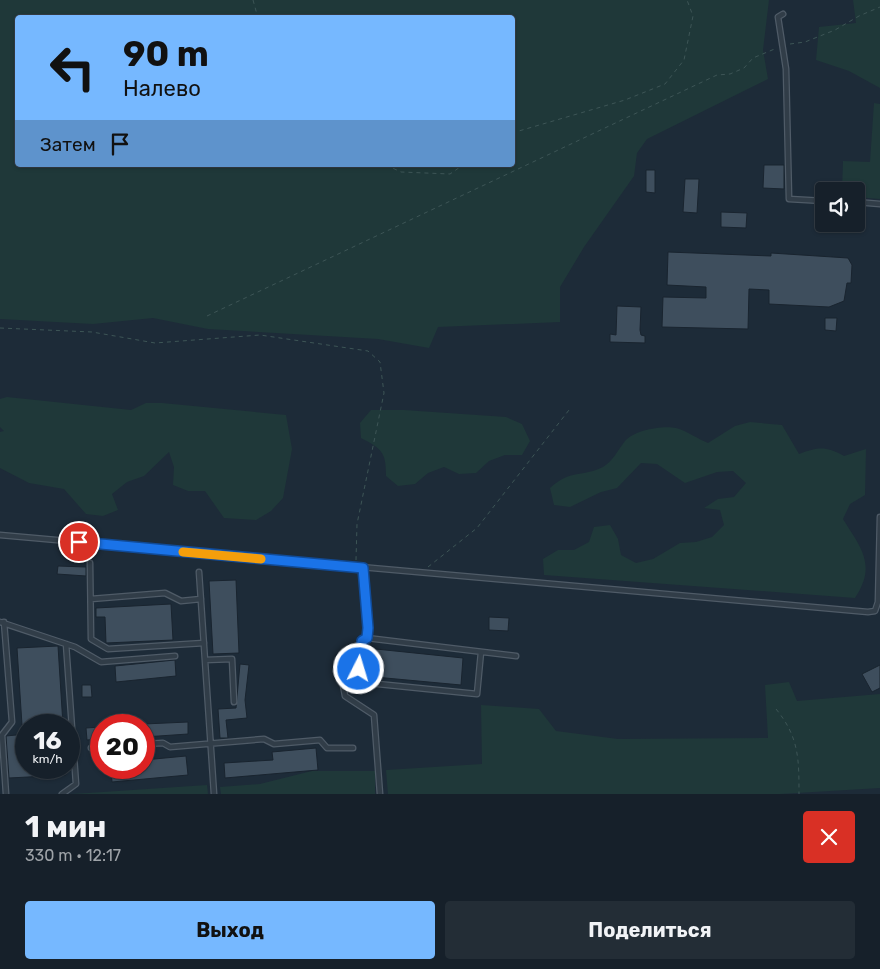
<!DOCTYPE html>
<html lang="ru">
<meta charset="utf-8">
<style>
body{margin:0;font-family:Rubik,sans-serif;background:#232d36;color:#f1f3f6;height:100vh;display:flex;flex-direction:column;font-size:19px;white-space:nowrap}
*{box-sizing:border-box;margin:0}
p{font-size:16px;color:#9ea3a8}
.icon{flex:none;width:28px;height:28px;fill:none;stroke:currentColor;stroke-width:2;stroke-linecap:round;stroke-linejoin:round}
.map{position:relative;height:794px;overflow:hidden}
.side{display:flex;flex-direction:column;background:#16202a;flex:1}
.side>*{flex:none}
.guide{position:absolute;left:15px;top:15px;width:500px;height:152px;border-radius:5px;box-shadow:0 1px 4px #0004,0 0 0 1px #353e47;background:#76b8ff;color:#111;overflow:hidden}
.tools{position:absolute;left:815px;top:182px;display:grid;gap:10px}
.tools a{display:grid;place-items:center;width:50px;height:50px;border-radius:5px;background:#16202a;box-shadow:0 1px 4px #0004,0 0 0 1px #353e47;font-size:25px}
.speed{position:absolute;left:15px;top:714px;display:flex;gap:10px;font-size:25px;font-weight:700;text-align:center}
.speed>*{display:grid;place-content:center;width:65px;height:65px;border-radius:50%;background:#16202a;box-shadow:0 1px 4px #0004,0 0 0 1px #353e47;line-height:1}
.speed small{font-size:12px;font-weight:400}
.speed .limit{border:8px solid #d22;background:#fff;color:#111}
.pin{position:absolute;display:grid;place-items:center;width:42px;height:42px;color:#fff;margin:-21px;border:2px solid #fff;border-radius:50%;box-shadow:0 1px 5px #0007}
.me{position:absolute;width:55px;margin:-28px;rotate:5deg;stroke-linejoin:round;filter:drop-shadow(0 0 4px #0008)}
.turn{display:flex;align-items:center;gap:18px;height:105px;padding:0 25px;font-size:22px}
.turn .icon{width:65px;height:65px;stroke-width:2.5}
.turn b{display:block;font-size:35px;line-height:42px}
.then{display:flex;align-items:center;height:48px;padding:0 25px;background:#0003;gap:10px;font-size:19px}
.round{display:grid;place-items:center;flex:none;width:52px;height:52px;border-radius:5px;background:#232d36}
.headline{display:flex;align-items:center;justify-content:space-between;height:85px;padding:0 25px}
h1{font-size:30px;font-weight:700;line-height:38px}
.action{display:flex;gap:10px;margin-top:auto;padding:10px 25px}
.action a{flex:1;height:58px;border-radius:5px;background:#76b8ff;color:#111;font-size:20px;font-weight:700;line-height:58px;text-align:center}
.action a+a{background:#232d36;color:#f1f3f6}
.map>svg:first-child{display:block}
.green{fill:#1f3839;fill-rule:evenodd}
.building{fill:#3e4e5d;stroke:#19242f}
.lines{fill:none;stroke-linecap:round;stroke-linejoin:round}
.lane-casing{stroke:#4f5b67;stroke-width:7}
.path{stroke:#3d5556;stroke-width:1;stroke-dasharray:4 4;stroke-linecap:butt}
.lane{stroke:#313d48;stroke-width:4.5}
.route-casing{stroke:#114b97;stroke-width:12}
.route{stroke:#1a73e8;stroke-width:9}
.slow{stroke:#f59e0b;stroke-width:9}
</style>
<div class="map">
<svg width="880" height="794" viewBox="0 0 880 794">
<rect width="100%" height="100%" fill="#1d2b38"/>
<path class="green" d="M0,0H769L763,50L768,79L647,139L637,153L634,176L584,247L560,287V322L438,327L429,348L378,339L208,329L153,318L93,324L0,319ZM18,18H512V165H18Z
M853,0H880V88L849,71L816,60L819,27L856,23Z
M874,103L880,104V199L856,197V191H842L843,161L870,162Z
M7,397L131,410L146,403H162L286,415L292,449L283,498L271,511L256,520L224,518L205,491H188L173,485L174,467L169,452L144,476L127,482L112,494L118,510L103,516L86,514L64,489L29,483L0,468V432L4,431L0,427V399Z
M371,410H404L506,417L522,424L530,441L522,455H505L489,461L476,473L459,474L444,467L428,473L415,484L398,486L386,476C386,452 382,449 361,438L360,423Z
M750,422L782,425L799,454C819,447 825,446 844,456L866,449L865,495L850,504L843,519C861,548 877,565 855,598L544,575L543,559L558,550H574L589,542L594,527L610,525L618,539L621,555L636,563L653,559L680,543L696,542L712,537L724,525L720,510L704,508L718,499L734,497L746,483L733,471L717,472L685,483L657,464L641,463L617,488L601,492L570,507L554,505L550,488C573,468 581,478 603,467C613,461 618,450 625,441C634,430 663,425 676,428C687,431 698,439 708,443L735,426Z
M789,682L797,701L880,694V788L780,794H388L386,770L482,764L481,705L539,709L556,731L618,739L768,738L765,685Z
M312,771H375V794H221L220,787L260,784Z
M207,785L208,794H70L88,793Z"/>
<path class="building" d="M764,165H784V189L763,188Z
M646,170H655V193L646,192Z
M685,179H699L697,213L683,212Z
M721,212L747,213L746,228L721,227Z
M668,252L771,256V253L848,258L852,265L851,283H847L844,301L829,307L769,304V290L749,289L748,329L662,327L663,297L706,298V287L667,285Z
M617,306L641,307L640,330L641,335L645,336V343L610,342V334L616,335Z
M825,318H837L836,331L825,330Z
M58,566L86,567V576L57,574Z
M236,580L239,653L213,654L209,581Z
M171,604L173,640L106,643L105,617H96V608Z
M489,617L509,618L508,631L489,630Z
M58,646L63,725H22L17,648Z
M366,648L463,658L461,685L364,676Z
M175,660L176,676L116,682L115,666Z
M240,664L249,665L245,700L247,718L226,720L228,738H220L218,709L236,708Z
M880,665V688L872,692L862,674Z
M82,685H91L92,697H82Z
M188,722V734L144,737V724Z
M101,727V739L87,740L86,728Z
M26,734V768H65L66,775L9,778L6,736Z
M316,748L318,770L225,778L224,763L273,760L272,752Z
M186,756L188,775L112,782L111,768H144V760Z"/>
<g class="lines">
<g class="lane-casing">
<path id="lane" d="M783,14L778,17L786,69L789,199L824,201
M856,202L880,204
M0,535L868,612L875,611L878,602L880,517
M90,563L91,639L108,649L204,643
M363,568L367,638L516,656
M199,572L214,794
M91,599L165,593L181,601L201,599
M0,622L75,647L101,662L175,656
M4,622L12,722L2,735L6,794
M367,638L362,641L358,682L477,694L481,652
M205,660L232,659L234,702
M341,674L345,696L374,715L380,794
M144,744L163,743L170,747L264,739L274,744L320,740L327,748H353
M91,748L101,747
M62,794L76,784L66,644"/>
</g>
<path class="path" d="M253,0L258,18
M790,44L805,42L835,30L859,16L880,7
M512,133L625,100L665,84L684,60L693,16L687,0
M386,165L401,172L450,174L463,165
M207,316L717,75L730,74L744,68L753,58L777,48
M0,328L92,332L155,343L260,335L368,351L380,362L384,393L357,524L356,560
M428,567L477,528L569,410
M776,709C799,737 799,759 799,794"/>
<use href="#lane" class="lane"/>
</g>
<g class="lines">
<g class="route-casing">
<path id="route" d="M79,542L363,568L368,628L367,638L362,641L359,669"/>
</g>
<use href="#route" class="route"/>
<path class="slow" d="M183,552L261,559"/>
</g>
</svg>
<div class="tools">
<a><svg class="icon" aria-label="sound" viewBox="0 0 24 24"><path d="M4 9h4l5-4v14l-5-4H4zM17 9q2 3 0 6"/></svg></a>
</div>
<div class="speed"><div>16<small>km/h</small></div><div class="limit">20</div></div>
<div class="pin" style="left:79px;top:542px;background:#d93025"><svg class="icon" aria-label="arrive" viewBox="0 0 24 24"><path d="M6 21V4h12l-3 4 3 4H6"/></svg></div>
<svg class="me" style="left:359px;top:669px" viewBox="-20 -20 40 40"><circle r="17" fill="#1a73e8" stroke="#fff" stroke-width="3"/><path d="M0-11L8 9 0 5-8 9z" fill="#fff"/></svg>
<div class="guide">
<div class="turn"><svg class="icon" aria-label="left" viewBox="0 0 24 24"><path d="M17 20v-9H6M10 6l-5 5 5 5"/></svg><div><b>90 m</b>Налево</div></div>
<div class="then">Затем<svg class="icon" aria-label="arrive" viewBox="0 0 24 24"><path d="M6 21V4h12l-3 4 3 4H6"/></svg></div>
</div>
</div>
<section class="side">
<div class="headline"><div><h1>1 мин</h1><p>330 m · 12:17</p></div><a class="round" style="background:#d93025;color:#fff"><svg class="icon" aria-label="close" viewBox="0 0 24 24"><path d="M6 6l12 12M18 6L6 18"/></svg></a></div>
<div class="action"><a>Выход</a><a>Поделиться</a></div>
</section>
